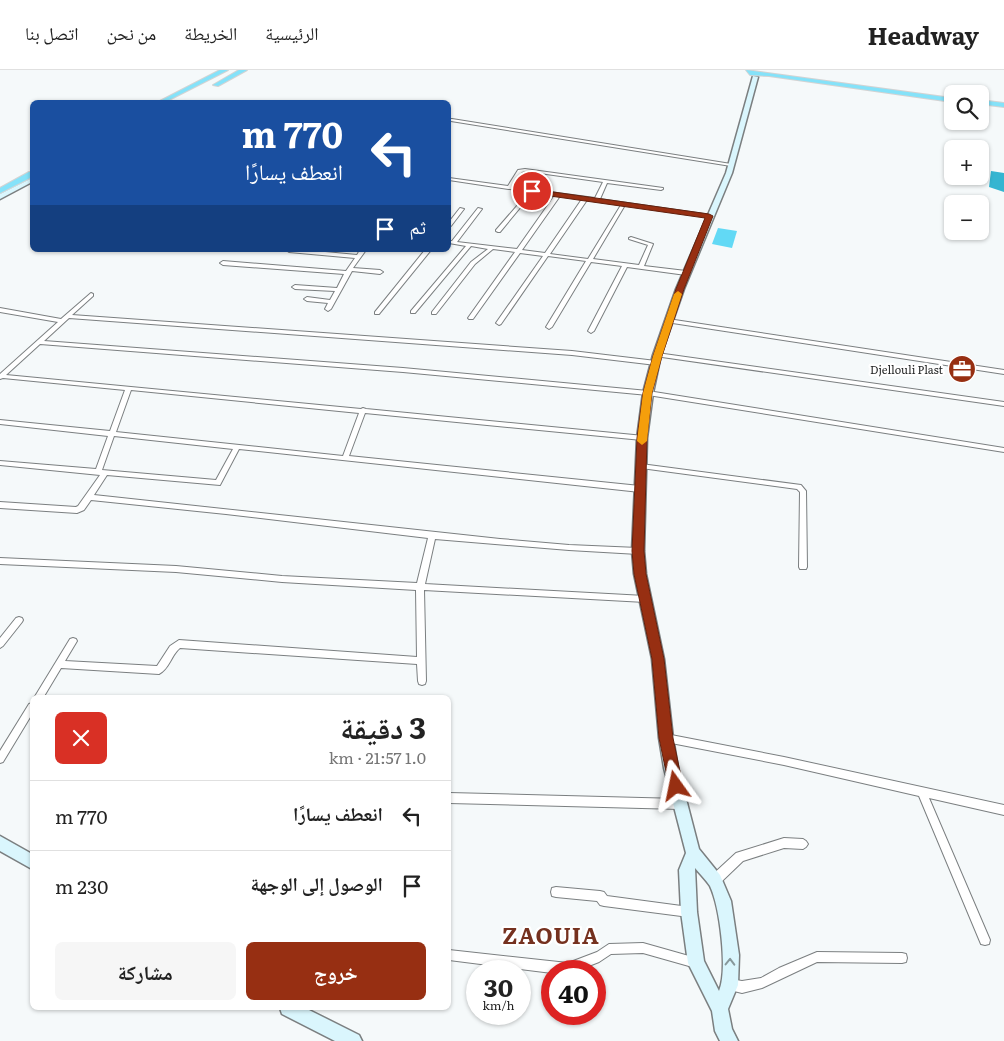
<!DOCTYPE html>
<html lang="ar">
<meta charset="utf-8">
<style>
body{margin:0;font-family:Literata,"Noto Naskh Arabic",serif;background:#f6f6f6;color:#222;direction:rtl;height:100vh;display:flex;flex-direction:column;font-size:19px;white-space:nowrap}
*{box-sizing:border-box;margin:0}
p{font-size:16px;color:#767676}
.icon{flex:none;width:28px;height:28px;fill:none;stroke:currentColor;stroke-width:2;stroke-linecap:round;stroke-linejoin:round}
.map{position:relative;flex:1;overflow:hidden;direction:ltr}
.side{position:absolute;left:30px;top:625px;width:421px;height:315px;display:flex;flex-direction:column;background:#fff;border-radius:8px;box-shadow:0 1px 4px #0004;direction:rtl}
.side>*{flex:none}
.banner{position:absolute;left:30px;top:30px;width:421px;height:152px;border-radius:8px;box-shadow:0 1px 4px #0004;direction:rtl;background:#1a4fa0;color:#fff;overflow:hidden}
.tools{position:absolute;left:944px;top:15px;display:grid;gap:10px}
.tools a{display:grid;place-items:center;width:45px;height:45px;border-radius:8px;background:#fff;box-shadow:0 1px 4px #0004;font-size:25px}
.speed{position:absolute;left:466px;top:890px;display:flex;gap:10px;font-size:25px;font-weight:700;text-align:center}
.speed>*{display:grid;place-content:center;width:65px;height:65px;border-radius:50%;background:#fff;box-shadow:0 1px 4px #0004;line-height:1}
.speed small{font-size:12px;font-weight:400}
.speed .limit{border:8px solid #d22;background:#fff;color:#111}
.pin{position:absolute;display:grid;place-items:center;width:42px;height:42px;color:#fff;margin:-21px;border:2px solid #fff;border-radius:50%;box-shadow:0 1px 5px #0007}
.me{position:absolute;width:55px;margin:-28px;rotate:348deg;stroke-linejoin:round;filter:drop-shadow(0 0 4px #0008)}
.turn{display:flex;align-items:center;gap:18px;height:105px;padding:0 25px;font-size:22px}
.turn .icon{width:65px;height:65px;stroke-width:2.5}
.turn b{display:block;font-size:35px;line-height:42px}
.then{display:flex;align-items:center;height:48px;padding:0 25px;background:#0003;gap:10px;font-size:19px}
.round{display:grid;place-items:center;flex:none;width:52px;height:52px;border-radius:8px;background:#f6f6f6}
.summary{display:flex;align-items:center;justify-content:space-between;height:85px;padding:0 25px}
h1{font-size:30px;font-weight:700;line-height:38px}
.action{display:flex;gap:10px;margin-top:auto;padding:10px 25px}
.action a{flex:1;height:58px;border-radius:8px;background:#972f12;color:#fff;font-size:20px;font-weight:700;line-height:58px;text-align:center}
.action a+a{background:#f6f6f6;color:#222}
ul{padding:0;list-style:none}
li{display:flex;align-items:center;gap:15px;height:70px;padding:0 25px;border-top:1px solid #e0e0e0}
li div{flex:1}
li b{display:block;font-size:19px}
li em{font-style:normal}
header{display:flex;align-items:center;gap:30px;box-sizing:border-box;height:70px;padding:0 25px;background:#fff;border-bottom:1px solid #e0e0e0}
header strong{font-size:24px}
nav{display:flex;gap:28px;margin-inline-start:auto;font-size:18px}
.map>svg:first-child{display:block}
.green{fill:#62d9f5}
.water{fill:#35b5d1}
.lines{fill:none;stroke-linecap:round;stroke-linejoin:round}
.street-casing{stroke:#7b7f80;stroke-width:2}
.secondary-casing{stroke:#7b7f80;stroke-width:3}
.highway-casing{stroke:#d3d3d3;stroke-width:2}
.street{fill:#fff;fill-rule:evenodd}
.secondary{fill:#daf6fd;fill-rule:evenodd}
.highway{fill:#85e2f9;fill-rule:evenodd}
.oneway{stroke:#87989b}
.route{fill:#972f12;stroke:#621f0c}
.slow{fill:#f59e0b}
.labels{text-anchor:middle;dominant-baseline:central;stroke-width:4.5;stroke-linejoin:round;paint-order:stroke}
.far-poi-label{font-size:11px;fill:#222424;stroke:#fff;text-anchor:end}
.near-district-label{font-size:22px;font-weight:bold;letter-spacing:1px;fill:#75311f;stroke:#fff}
</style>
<header>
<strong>Headway</strong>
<nav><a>الرئيسية</a><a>الخريطة</a><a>من نحن</a><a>اتصل بنا</a></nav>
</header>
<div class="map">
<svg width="1004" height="971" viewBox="0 0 1004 971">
<rect width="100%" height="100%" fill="#f5f9fa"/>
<path class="green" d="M718,158L737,161L732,178L712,174Z"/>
<path class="water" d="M991,101L1004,103V122L989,117Z"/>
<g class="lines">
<g class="street-casing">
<path id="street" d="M452,49L731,94L733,95L731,96L451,51V49Z
M525,99L663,118V119L661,120L607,113L600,129L711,145V147H709L625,135L593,189L639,195L648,175L629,169V168L631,167L653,174L644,196L686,201L689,203L686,205L627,197L594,261L591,263L588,261L622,196L591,192L552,257L549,259L546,257L586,191L548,186L501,254L499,255L496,253L543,186L520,183L473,249H469L468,248L515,182L493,179L475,194L436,244H432V242L471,192L488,179L471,176L415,243H411V241L466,176L449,173V171H452L478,138L482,139L457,172L517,179L555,125L533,122L500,162H498L496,161V160L529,122L449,110V108L508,116L518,100ZM525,101L603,112L595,128L512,117L522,102ZM560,126L582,129L545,183L522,180ZM587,130L621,135L588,189L550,184Z
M460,138L464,139L451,156H449V152Z
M286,180H304L357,185L360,180H366L353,198L380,200L383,202L380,204L352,201L331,239L328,241L325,239L328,233L307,231L304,229L307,227L330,230L335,221L295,219L292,217L295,215L337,218L344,204L223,195L220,193L223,191L346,201L355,188L289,182Z
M425,180H431L379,244H375V242Z
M91,223L93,224V226L72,245L572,281L656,291L659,293L656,295L572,285L69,248L44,271L403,298L648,321L1004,378V382L648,325L403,302L40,274L6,305L361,339L363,338L366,339L644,366L645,368L644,370H642L365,343L349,386L640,416L643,419L640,422L239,379L220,415L107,405L94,425L500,469L569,475L638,478L641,479L642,481L641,483L638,484L569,480L435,469L425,514L645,526L648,527L649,529L648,531L645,532L424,520L426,611L425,614L422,615L419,614L418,611L417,594L180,578C171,585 170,598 159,604L61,598L43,628H34L70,569L73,568L76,569L77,571L65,591L157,596L170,576L179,570L417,587L416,520L282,512L176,502L0,494V488L176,496L282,506L417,513L428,468L226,444L91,430L84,440L77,443L0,438V432L76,437L78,436L100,405L0,395V391L96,399L108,366L0,354V350L110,361L125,320L3,308L0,309V304L58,252L0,242V238L61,249ZM131,320L359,343L343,386L116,362ZM114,366L233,379L216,410L102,400Z
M668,249L1004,300V304L666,252L665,251Z
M657,283L1004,332V336L655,286L654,285Z
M639,394H641L801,415L806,421L807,497L806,499H800L799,497L800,422L797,419L641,398H639L638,396Z
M19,547L22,548L23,550L22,552L3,576L0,578V568L16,548Z
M32,633V644L3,692L0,693V681L29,634Z
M666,664L784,687L1004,735V745L929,728L990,870L989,874L985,875L981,874L919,726L784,695L666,672L663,671L662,668L663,665Z
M449,723L680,729L683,731L685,734L683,737L680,739L449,733Z
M784,768L803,769L806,771L808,774L806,777L803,779L784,778L743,791L719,814L715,815L711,814L710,810L711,806L736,783Z
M556,817L600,821L604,822L607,826L689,837L693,838L694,842L693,846L689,847L604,836L600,835L597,831L556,827L552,826L551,822L552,818Z
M643,873L696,888L700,889L701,893L700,897L696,898L643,883L611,884L599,892L576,901H552V903L449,890V880L568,893L597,882L609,874Z
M817,882L902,883L906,884L907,888L906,892L902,893L817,892L762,918L742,923L726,919L724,915L726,911L730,909L742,911L761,908L779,898Z"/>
</g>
<g class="secondary-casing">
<path id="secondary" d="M753,6L758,7L732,103L684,219L661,285L653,323L647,368L644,481L646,504L664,589L673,668L678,698L699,779L720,805L731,831L739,885L738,915L728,939L732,959L738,971H720L715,961L712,941L688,893L681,842L679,800L686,783L664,698L659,668L652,589L634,504L632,481L637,368L643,323L653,285L676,219L726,103ZM695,798C700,804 706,810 710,816C720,837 728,900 719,921L704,891L697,842Z
M32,108V112L0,129V124Z
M0,766L32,784V799L0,781Z
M280,938H305L359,965L362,971H335L282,944Z"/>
</g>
<g class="highway-casing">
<path id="highway" d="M220,0H228L165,32H158Z
M239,0H247L218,16L213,15Z
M746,0L952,28V32L769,6L750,5Z
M980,30L1004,33V37L980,34Z
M29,102H32V107L0,123V118Z"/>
</g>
<use href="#street" class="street"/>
<use href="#secondary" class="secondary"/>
<use href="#highway" class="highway"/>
</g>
<defs><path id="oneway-chevron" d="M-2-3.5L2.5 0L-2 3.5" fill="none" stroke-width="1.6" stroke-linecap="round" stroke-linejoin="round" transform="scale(1.25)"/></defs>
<use class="oneway" href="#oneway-chevron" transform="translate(730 892) rotate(-89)"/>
<path class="route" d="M532,119L709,144L713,146L684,219L662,286L652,323L647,368L644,481L646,504L664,589L673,668L683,716L681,721L676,723L671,721L669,716L659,668L652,589L634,504L632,481L637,368L643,323L653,286L676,219L705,148L529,123V120Z"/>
<path class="slow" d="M678,221L682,224L662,286L652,323L647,371L642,375L637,371L643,323L653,286L674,224Z"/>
<defs>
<g id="office-disc" transform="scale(1.4375)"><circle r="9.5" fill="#972f12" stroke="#fff"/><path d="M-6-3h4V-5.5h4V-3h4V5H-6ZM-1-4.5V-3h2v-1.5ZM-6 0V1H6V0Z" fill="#fff"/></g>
</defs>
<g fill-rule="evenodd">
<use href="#office-disc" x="962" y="299"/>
</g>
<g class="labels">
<g class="far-poi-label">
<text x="943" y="299">Djellouli Plast</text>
</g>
<g class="near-district-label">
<text x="551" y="864">ZAOUIA</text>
</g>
</g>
</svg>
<div class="tools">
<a><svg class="icon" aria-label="search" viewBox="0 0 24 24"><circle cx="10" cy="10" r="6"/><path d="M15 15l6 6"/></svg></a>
<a>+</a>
<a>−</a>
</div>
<div class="speed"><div>30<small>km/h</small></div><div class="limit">40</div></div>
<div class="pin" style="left:532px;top:121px;background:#d93025"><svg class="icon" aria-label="arrive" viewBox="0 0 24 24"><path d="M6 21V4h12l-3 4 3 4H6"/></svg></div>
<svg class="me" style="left:676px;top:716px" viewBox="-20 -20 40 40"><path d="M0-17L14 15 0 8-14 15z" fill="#972f12" stroke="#fff" stroke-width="4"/></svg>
<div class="banner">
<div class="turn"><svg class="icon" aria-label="left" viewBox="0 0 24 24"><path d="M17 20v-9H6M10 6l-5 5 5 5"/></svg><div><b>770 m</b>انعطف يسارًا</div></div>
<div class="then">ثم<svg class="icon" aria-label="arrive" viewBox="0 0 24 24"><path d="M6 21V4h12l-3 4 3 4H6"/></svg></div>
</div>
<section class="side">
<div class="summary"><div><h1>3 دقيقة</h1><p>1.0 km · 21:57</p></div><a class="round" style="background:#d93025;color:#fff"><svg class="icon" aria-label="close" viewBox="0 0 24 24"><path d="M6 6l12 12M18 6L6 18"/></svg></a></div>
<ul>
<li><svg class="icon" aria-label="left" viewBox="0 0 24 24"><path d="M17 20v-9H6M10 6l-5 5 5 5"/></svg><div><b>انعطف يسارًا</b></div><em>770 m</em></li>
<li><svg class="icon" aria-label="arrive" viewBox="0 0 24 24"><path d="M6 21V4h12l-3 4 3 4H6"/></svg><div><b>الوصول إلى الوجهة</b></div><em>230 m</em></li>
</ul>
<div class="action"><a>خروج</a><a>مشاركة</a></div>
</section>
</div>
